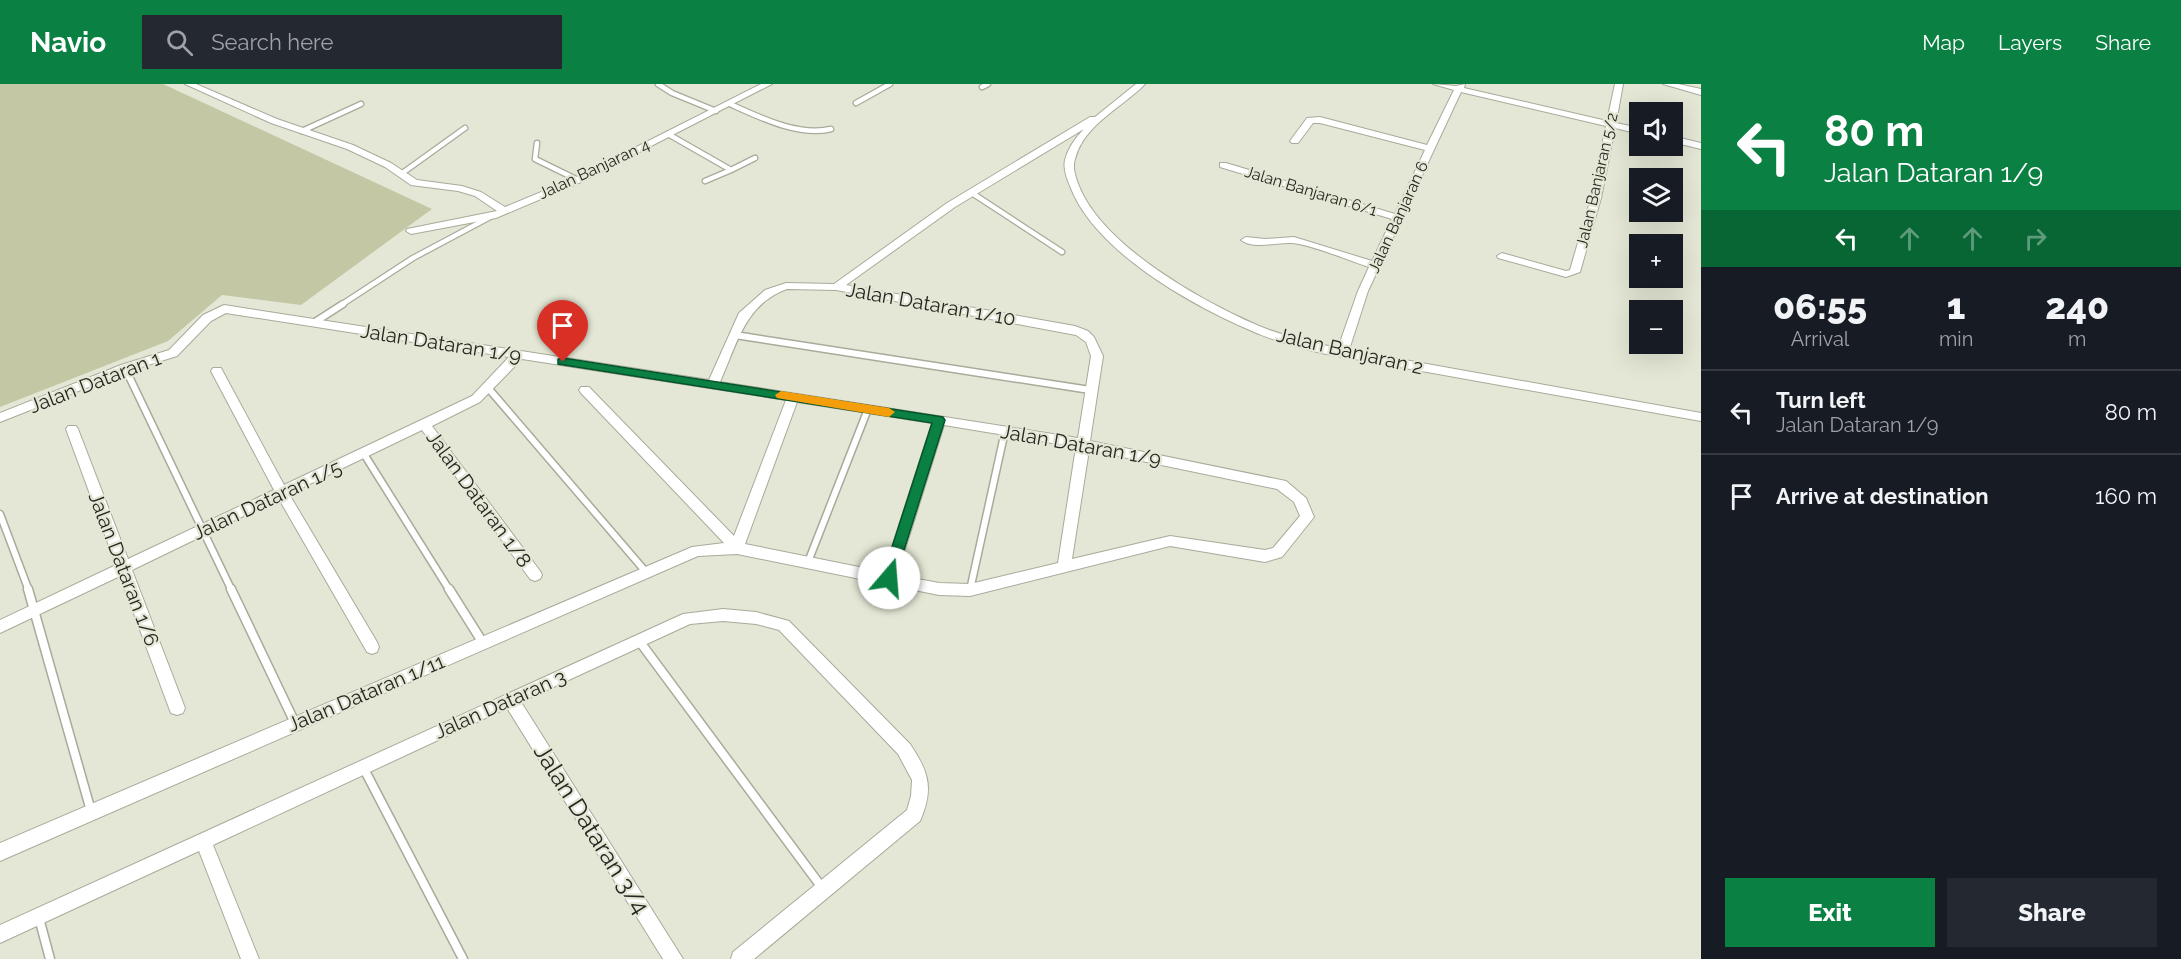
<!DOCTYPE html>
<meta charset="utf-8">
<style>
body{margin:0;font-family:Raleway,sans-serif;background:#242831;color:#f1f3f6;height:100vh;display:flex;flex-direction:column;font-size:22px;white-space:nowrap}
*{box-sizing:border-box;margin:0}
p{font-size:20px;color:#9ea1a6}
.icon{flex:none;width:33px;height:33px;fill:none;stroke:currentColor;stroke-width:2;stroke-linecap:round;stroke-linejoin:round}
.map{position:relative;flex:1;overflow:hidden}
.panel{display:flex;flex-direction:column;background:#171b24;width:480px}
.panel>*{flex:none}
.hud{background:#0b8043;color:#fff;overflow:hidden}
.fabs{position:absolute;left:1629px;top:18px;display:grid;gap:12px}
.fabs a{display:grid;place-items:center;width:54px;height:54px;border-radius:0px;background:#171b24;box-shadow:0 6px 24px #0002;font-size:30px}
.pin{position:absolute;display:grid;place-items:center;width:51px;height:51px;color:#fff;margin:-62px -26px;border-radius:50% 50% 50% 0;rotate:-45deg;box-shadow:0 0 6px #0007}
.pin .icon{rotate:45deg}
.me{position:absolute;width:66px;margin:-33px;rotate:18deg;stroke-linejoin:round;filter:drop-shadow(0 0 4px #0008)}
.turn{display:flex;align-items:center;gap:21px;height:126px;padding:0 24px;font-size:27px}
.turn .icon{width:78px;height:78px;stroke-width:2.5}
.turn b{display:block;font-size:42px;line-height:51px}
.lanes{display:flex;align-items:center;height:57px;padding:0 24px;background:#0003;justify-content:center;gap:30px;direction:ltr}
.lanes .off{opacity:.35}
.eta{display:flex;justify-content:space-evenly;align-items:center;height:102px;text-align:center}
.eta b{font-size:36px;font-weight:800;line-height:42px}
.primary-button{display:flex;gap:12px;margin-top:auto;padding:12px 24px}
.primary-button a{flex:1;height:69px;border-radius:0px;background:#0b8043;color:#fff;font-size:24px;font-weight:800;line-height:69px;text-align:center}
.primary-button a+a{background:#242831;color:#f1f3f6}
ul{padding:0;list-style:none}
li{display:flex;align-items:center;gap:18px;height:84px;padding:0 24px;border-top:2px solid #363941}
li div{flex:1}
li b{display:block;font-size:22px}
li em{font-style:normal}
header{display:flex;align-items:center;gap:36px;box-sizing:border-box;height:84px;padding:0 30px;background:#0b8043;color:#fff}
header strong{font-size:28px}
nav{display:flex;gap:33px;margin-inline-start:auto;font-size:21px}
.search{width:420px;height:54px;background:#242831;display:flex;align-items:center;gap:15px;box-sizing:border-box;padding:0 21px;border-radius:0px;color:#9ea1a6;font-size:22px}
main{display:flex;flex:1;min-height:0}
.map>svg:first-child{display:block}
.green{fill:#c3c7a4}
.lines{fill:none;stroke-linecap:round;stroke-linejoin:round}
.service-far2-casing{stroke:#a8aa9a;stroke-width:7}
.service-far1-casing{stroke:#a8aa9a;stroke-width:9}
.service-casing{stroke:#a8aa9a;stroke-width:11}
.minor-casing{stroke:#a8aa9a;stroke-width:2}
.service-far2{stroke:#fff;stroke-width:4.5}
.service-far1{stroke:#fff;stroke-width:6}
.service{stroke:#fff;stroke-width:8}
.minor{fill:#fff;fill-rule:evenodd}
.route{fill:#0b8043;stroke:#07532c;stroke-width:1.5}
.slow{fill:#f59e0b}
.labels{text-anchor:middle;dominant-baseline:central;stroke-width:4.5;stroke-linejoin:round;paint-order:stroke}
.far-street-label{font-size:16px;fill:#272721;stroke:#e4e7d5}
.street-label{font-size:20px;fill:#272721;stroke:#e4e7d5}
.near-street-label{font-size:24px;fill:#272721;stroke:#e4e7d5}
</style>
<header>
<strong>Navio</strong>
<div class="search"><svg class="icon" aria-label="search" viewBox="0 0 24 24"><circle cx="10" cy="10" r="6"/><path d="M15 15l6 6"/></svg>Search here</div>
<nav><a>Map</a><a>Layers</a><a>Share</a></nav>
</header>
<main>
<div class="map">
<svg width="1701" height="875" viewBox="0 0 1701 875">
<rect width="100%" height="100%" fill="#e4e7d5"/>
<path class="green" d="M0,0H163L432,125L301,221L222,211L168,257L0,323Z"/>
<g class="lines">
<g class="service-far2-casing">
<path id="service-far2" d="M658,0L672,9L716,27
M982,3L988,0
M856,19L890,0
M730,20C759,33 799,53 831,45
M302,47L361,20
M668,50L731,86L705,97
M537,59L535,75L578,96
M731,86L755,74
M401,90L465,44
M972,109L1062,168
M341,221L413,174L490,133"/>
</g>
<g class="service-far1-casing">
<path id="service-far1" d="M315,238L343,220
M735,251L1090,306
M125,284L232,507
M489,305L646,488
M364,370L450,507
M0,430L29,507
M808,478L868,325
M970,506L1005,347"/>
</g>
<g class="service-casing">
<path id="service" d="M28,505L91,727
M231,505L295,639
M449,505L483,559
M640,558L823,805
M363,683L463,875
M39,834L50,875"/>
</g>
<g class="minor-casing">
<path id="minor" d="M185,0H196L277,35L353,61L391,79L417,96L462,102L481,108L505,123L575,94L761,0H772L581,98L496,134L411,150L406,147L407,145L497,127L475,112L458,107L411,101L385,83L347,65L271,39Z
M1136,0H1145C1122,24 1084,40 1075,75C1072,84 1076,94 1079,102C1103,162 1201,217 1259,242C1284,252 1311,259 1338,264L1358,207L1369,183C1350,177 1310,160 1292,159C1276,158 1254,166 1241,156L1246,153L1265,155L1294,153L1372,177L1392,135L1220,83V79H1226L1395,130L1425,66L1320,39H1313L1298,59H1292L1290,57L1307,34L1320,33L1427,61L1454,6L1433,0L1456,2L1465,0L1464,4L1607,37L1615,0H1623L1616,39L1640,44V50L1615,44L1601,114L1580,188L1566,193L1498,174L1497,172L1502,169L1566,187L1570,186L1591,114L1606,42L1461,8L1368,207L1349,266L1701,329V337L1321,269C1298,263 1274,257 1252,247C1191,221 1094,167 1070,102C1067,95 1063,84 1065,76C1068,64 1076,53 1084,45L955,123L846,201L1075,242L1088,247L1094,253L1103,272L1090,357L1286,397L1306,414L1314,433L1282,473L1265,478L1170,462L970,512L939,511L737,470L698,472L0,777V759L692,463L724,459L581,309L579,306L581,303H589L734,452L786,316L522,275L480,318L432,342L540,487L542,491L540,495L535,497L530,495L422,346L289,410L377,558L379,563L377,568L372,570L367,568L279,415L132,486L185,624L183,629L177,631L171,629L169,624L120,492L0,549V536L116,481L66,345L68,342H76L78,345L128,475L274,406L211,287L213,284H221L284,401L472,312L509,273L226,229L211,237L177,272L129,287L0,338V329L121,281L169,266L203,231L224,221L709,296L739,229L765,206L786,199L834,200L947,119L1090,33H1095ZM787,205L836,206L1076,251L1086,258L1091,272L1078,354L720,298C737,260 745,220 787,205ZM797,318L932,339L884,488L745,460ZM944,341L1076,363L1058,479L970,500L939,499L897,491ZM1089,366L1277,405L1294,418L1300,432L1273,464L1265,466L1170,452L1072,475Z
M1663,0H1678L1701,5V11Z
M1672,52L1701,59V65L1672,58Z
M723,525L756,528L789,537L910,660C929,688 934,705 920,737L754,875H731L733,868L907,726L911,712L912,696L898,670L779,546L756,540L723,537L690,540L521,618L683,875H663L507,624L213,761L259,875H241L199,767L0,859V841L683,530Z"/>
</g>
<use href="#service-far2" class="service-far2"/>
<use href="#service-far1" class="service-far1"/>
<use href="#service" class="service"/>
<use href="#minor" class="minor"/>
</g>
<path class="route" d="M563,274L943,333L945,336L894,498L889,500L882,494L932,339L558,280V275Z"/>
<path class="slow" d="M781,307L889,324L895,328L889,333L777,314L775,311Z"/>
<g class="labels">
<g class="far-street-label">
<text transform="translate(594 85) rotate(-25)">Jalan Banjaran 4</text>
<text transform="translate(1597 96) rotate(-77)">Jalan Banjaran 5/2</text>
<text transform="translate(1311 107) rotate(17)">Jalan Banjaran 6/1</text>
<text transform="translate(1398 133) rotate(-65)">Jalan Banjaran 6</text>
</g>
<g class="street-label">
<text transform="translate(931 220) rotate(10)">Jalan Dataran 1/10</text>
<text transform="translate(441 259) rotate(9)">Jalan Dataran 1/9</text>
<text transform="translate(1350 267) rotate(13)">Jalan Banjaran 2</text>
<text transform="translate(95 298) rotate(-21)">Jalan Dataran 1</text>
<text transform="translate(1081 361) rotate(10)">Jalan Dataran 1/9</text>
<text transform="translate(479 415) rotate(54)">Jalan Dataran 1/8</text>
<text transform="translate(267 416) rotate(-25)">Jalan Dataran 1/5</text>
<text transform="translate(124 485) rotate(69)">Jalan Dataran 1/6</text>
<text transform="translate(366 609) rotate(-23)">Jalan Dataran 1/11</text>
<text transform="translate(500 620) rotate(-24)">Jalan Dataran 3</text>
</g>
<g class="near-street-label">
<text transform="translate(592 745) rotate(58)">Jalan Dataran 3/4</text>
</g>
</g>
</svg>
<div class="fabs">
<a><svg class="icon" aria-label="sound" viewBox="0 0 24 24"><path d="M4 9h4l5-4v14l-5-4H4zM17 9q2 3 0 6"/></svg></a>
<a><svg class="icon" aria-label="layers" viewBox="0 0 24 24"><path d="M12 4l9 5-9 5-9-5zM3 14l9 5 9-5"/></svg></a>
<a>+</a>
<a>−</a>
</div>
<div class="pin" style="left:563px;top:278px;background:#d93025"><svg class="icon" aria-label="arrive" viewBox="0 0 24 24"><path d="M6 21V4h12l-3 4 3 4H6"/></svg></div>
<svg class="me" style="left:889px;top:494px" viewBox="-20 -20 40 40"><circle r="19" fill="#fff"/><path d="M0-13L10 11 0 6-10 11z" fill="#0b8043"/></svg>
</div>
<section class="panel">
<div class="hud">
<div class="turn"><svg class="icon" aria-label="left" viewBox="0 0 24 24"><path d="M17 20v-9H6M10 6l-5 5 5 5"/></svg><div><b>80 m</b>Jalan Dataran 1/9</div></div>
<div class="lanes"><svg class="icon" aria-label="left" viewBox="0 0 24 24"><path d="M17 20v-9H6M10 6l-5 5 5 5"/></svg><svg class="icon off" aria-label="ahead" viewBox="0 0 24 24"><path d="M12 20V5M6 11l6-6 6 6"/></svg><svg class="icon off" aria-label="ahead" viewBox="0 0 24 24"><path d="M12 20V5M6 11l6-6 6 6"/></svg><svg class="icon off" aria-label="right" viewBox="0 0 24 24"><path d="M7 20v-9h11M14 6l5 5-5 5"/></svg></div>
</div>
<div class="eta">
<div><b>06:55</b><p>Arrival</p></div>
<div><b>1</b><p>min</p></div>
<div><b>240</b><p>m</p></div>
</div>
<ul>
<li><svg class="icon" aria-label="left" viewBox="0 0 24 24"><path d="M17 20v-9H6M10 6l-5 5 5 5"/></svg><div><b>Turn left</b><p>Jalan Dataran 1/9</p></div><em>80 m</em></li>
<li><svg class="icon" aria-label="arrive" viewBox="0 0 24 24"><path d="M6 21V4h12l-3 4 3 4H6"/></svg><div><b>Arrive at destination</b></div><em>160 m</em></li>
</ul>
<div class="primary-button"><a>Exit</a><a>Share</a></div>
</section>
</main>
